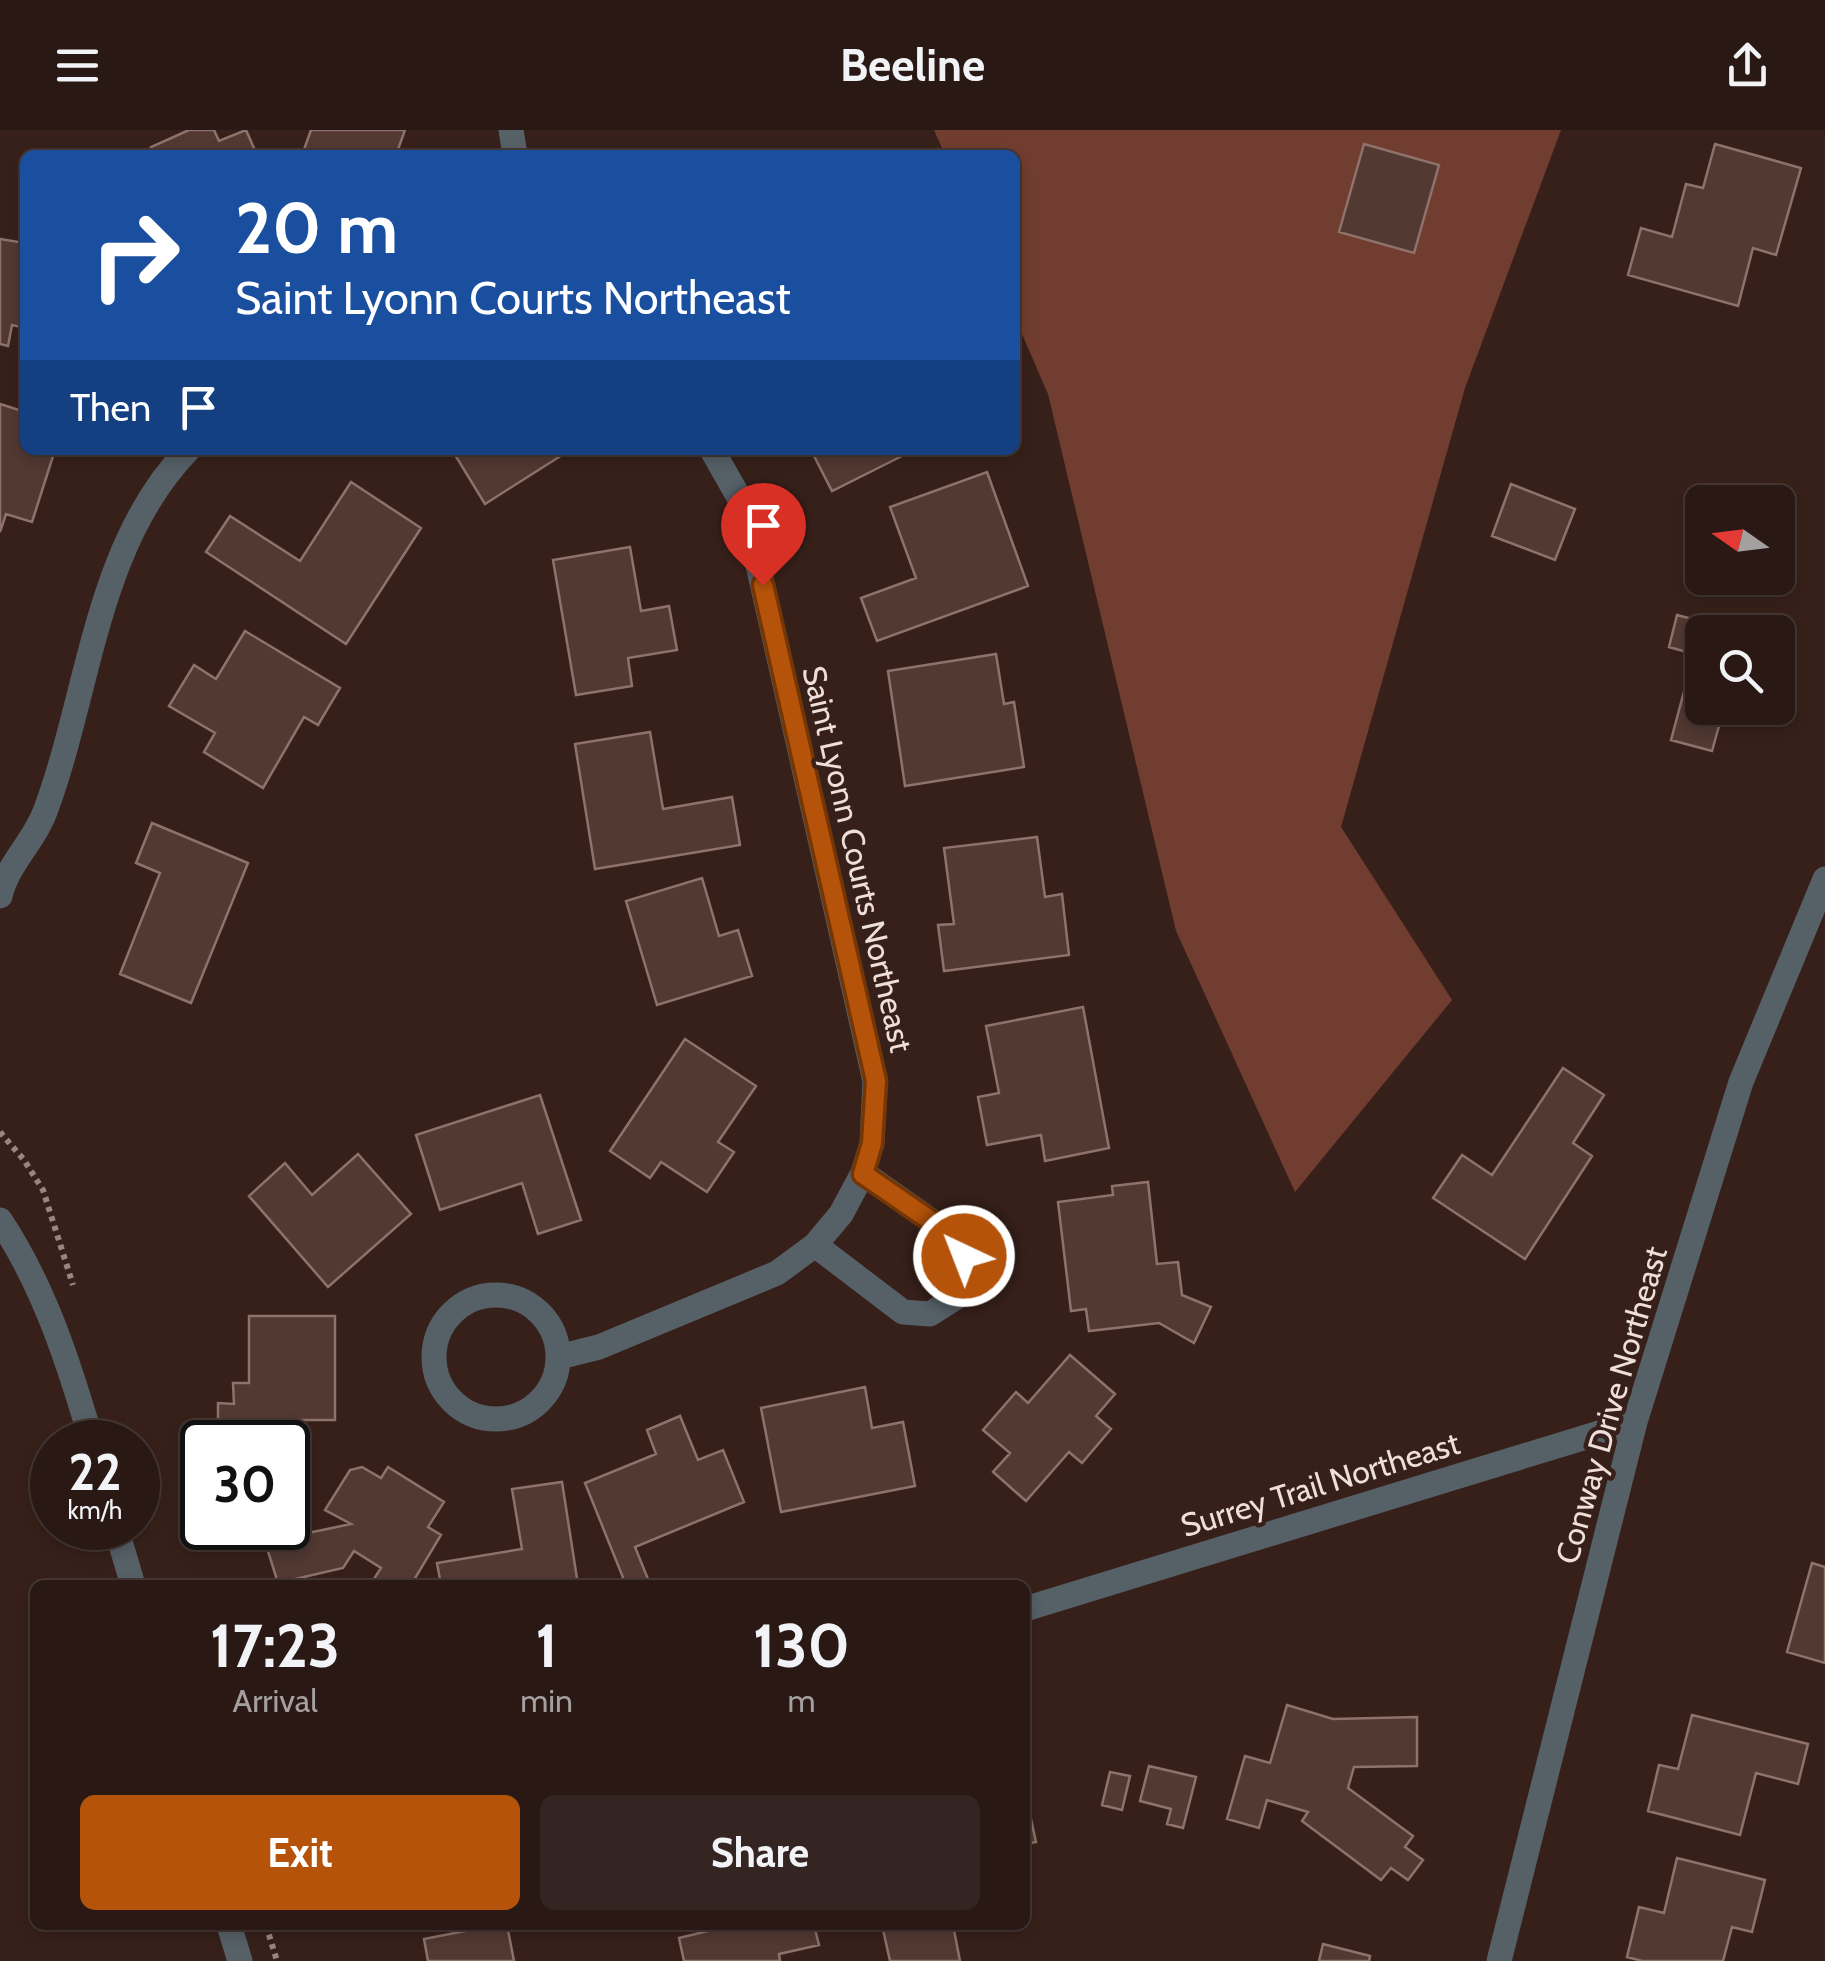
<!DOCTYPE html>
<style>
body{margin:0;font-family:Cabin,sans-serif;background:#352522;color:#f1f3f6;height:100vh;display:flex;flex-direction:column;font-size:38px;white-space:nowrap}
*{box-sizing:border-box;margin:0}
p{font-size:32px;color:#a5a0a0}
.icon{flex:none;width:55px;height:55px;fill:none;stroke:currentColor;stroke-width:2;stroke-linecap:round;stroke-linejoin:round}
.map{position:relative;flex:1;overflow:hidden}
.drawer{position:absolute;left:30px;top:1450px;width:1000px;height:350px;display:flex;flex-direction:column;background:#291814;border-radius:15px;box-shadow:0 5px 15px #0003,0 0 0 2px #453734}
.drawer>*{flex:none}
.guide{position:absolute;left:20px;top:20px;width:1000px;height:305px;border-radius:15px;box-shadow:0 5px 15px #0003,0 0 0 2px #453734;background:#1a4fa0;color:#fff;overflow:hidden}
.needle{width:65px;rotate:284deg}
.controls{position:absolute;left:1685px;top:355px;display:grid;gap:20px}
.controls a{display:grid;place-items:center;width:110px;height:110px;border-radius:15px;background:#291814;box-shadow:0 5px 15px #0003,0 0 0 2px #453734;font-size:50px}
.speed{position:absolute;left:30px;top:1290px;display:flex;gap:20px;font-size:50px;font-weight:700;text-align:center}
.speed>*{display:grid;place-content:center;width:130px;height:130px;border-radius:50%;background:#291814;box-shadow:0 5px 15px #0003,0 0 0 2px #453734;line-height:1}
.speed small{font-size:25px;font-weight:400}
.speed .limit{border:5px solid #111;border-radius:15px;background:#fff;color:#111}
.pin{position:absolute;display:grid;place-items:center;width:85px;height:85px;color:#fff;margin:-102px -42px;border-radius:50% 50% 50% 0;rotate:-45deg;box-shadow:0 0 10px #0007}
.pin .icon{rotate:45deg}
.me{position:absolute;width:110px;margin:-55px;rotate:317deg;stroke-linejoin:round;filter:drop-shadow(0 0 8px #0008)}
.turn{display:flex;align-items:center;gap:35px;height:210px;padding:0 50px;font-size:45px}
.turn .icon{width:130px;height:130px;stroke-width:2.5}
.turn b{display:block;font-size:70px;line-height:85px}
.then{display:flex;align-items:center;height:95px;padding:0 50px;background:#0003;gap:20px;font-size:38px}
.eta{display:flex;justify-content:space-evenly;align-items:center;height:170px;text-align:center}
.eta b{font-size:60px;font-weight:700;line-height:70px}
.action{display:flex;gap:20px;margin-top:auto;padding:20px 50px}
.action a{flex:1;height:115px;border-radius:15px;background:#b45309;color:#fff;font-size:40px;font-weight:700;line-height:115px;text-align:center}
.action a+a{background:#352522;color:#f1f3f6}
header{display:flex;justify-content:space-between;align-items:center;height:130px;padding:0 50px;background:#291814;font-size:45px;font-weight:700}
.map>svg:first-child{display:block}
.green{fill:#713d30}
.building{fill:#523932;stroke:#8e726b;stroke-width:2.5}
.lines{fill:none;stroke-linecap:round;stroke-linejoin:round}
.path{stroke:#998680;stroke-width:6;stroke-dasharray:5 5;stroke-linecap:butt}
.minor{stroke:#566067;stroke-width:25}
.route-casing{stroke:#753606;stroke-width:25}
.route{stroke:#b45309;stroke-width:18}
.labels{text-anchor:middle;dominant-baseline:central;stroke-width:9;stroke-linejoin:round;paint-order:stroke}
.street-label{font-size:32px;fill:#efdfda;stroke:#37201a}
</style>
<header><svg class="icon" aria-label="menu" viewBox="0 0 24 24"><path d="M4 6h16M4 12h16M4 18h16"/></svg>Beeline<svg class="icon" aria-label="share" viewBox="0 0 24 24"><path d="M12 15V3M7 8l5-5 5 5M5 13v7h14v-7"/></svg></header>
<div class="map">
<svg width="1825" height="1831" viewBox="0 0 1825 1831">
<rect width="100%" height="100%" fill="#37201a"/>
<path class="green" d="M934,0H1561L1465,258L1341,697L1452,870L1295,1062L1176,801L1048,264L1015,188V25H945Z"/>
<path class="building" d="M189,0H214L219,11L246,0L257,25H155L151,17Z
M311,0H405L396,25H302Z
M1364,14L1439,35L1414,123L1339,102Z
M1715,14L1801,38L1776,125L1753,118L1738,176L1628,145L1641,98L1672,107L1686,54L1703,58Z
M0,109L25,113V198L12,195L8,216L0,214Z
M0,274L25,282V320H55L32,392L6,384L0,402Z
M452,320H570L485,374Z
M816,320H914L832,361L812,322Z
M987,342L1028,456L877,511L861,468L916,448L890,377Z
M351,352L421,398L346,514L206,422L230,386L300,431Z
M1511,354L1575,379L1555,430L1492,406Z
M630,417L641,481L669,476L677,520L628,528L632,556L576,565L553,430Z
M1677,485L1742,502H1702V578H1724L1712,621L1671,610L1694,524L1669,517Z
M245,501L340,558L318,595L304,587L263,658L204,622L215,603L169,576L194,535L216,549Z
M996,524L1004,574L1014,572L1024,637L905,656L888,541Z
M650,602L663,679L732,667L740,715L595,739L575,614Z
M152,693L248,733L191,873L120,844L160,743L136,733Z
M1037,707L1045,767L1062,764L1069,825L944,841L938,795L954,794L944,718Z
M702,748L719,806L738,800L752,846L657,875L626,771Z
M1083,877L1109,1018L1045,1031L1041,1005L987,1015L978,967L999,963L986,896Z
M685,909L756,956L718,1012L734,1022L707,1062L661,1032L650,1048L610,1021Z
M1563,938L1604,965L1573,1013L1592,1026L1525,1129L1433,1068L1462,1025L1492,1045Z
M540,965L581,1090L538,1104L522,1053L440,1080L416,1005Z
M358,1024L411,1084L328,1157L249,1066L285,1033L312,1065Z
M1148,1052L1157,1134L1178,1132L1182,1165L1211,1177L1194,1213L1159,1193L1089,1201L1086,1179L1071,1181L1058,1072L1113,1065L1112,1056Z
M249,1186H335V1290H300V1317H288V1312H218V1273L234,1274L233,1253H249Z
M1070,1225L1115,1264L1096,1286L1111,1299L1082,1333L1069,1322L1026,1371L993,1342L1010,1323L983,1300L1016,1262L1028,1273Z
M865,1257L872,1298L903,1292L915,1356L781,1382L761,1278Z
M680,1286L698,1330L723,1320L744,1372L635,1417L650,1454L626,1455L585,1353L656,1324L647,1300Z
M362,1337L381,1348L388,1337L444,1372L428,1397L441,1405L411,1455H370L381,1438L354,1421L343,1438L278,1453L265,1412L351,1394L325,1380L350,1340Z
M562,1352L578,1455H441L437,1433L522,1419L512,1359Z
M1812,1433L1825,1437V1533L1787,1522Z
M1287,1575L1333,1589L1417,1587V1636L1354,1637L1348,1658L1413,1706L1405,1717L1423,1730L1408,1750L1391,1738L1381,1750L1302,1691L1308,1682L1267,1670L1259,1698L1227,1689L1245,1626L1270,1633Z
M1692,1585L1808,1614L1798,1654L1756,1643L1740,1705L1648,1681L1659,1635L1678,1639Z
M1149,1636L1196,1647L1183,1698L1167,1694L1171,1679L1140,1671Z
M1110,1642L1130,1646L1122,1680L1102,1675Z
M1025,1662L1036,1712L1025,1714Z
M1677,1728L1765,1750L1752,1802L1732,1797L1723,1831H1642L1627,1827L1639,1777L1664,1783Z
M496,1795H507L514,1831H428L424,1809Z
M733,1795H814L819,1815L779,1824L780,1831H684L679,1808Z
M882,1795H953L960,1831H890Z
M1323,1814L1370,1826L1369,1831H1319Z"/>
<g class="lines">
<path class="path" d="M0,1002L24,1030L43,1060L73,1155
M138,1354L147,1387
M266,1795L277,1831"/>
<path class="minor" d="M511,0L515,25
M0,766C7,734 35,711 46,679C90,560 96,415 188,320
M0,1090C45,1158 69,1234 92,1312
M815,1115L903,1182L930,1184L955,1168L965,1146L964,1126L950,1104L863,1043
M434 1227a62 62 0 1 1 124 0a62 62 0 1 1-124 0Z
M559,1227L599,1217L777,1143L815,1115L841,1084L863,1043L872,1013L875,951L745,378L712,320
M116,1398L133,1455
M1025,1479L1635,1292
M229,1795L240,1831
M1499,1831L1635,1292L1741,952L1825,749"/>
</g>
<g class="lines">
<g class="route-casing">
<path id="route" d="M763,455L876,951L872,1013L863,1044L950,1104L964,1126"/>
</g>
<use href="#route" class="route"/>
</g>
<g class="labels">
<g class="street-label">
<text transform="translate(858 729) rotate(77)">Saint Lyonn Courts Northeast</text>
<text transform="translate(1611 1275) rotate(-74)">Conway Drive Northeast</text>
<text transform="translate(1320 1354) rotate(-17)">Surrey Trail Northeast</text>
</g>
</g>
</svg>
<div class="controls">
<a><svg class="needle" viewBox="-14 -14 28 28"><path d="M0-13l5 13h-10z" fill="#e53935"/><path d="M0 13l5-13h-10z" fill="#a5a0a0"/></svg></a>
<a><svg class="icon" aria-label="search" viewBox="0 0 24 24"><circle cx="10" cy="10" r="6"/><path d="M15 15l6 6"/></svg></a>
</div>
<div class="speed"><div>22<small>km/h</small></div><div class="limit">30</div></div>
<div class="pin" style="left:763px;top:455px;background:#d93025"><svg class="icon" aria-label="arrive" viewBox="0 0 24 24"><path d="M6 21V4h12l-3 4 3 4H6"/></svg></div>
<svg class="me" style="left:964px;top:1126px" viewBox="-20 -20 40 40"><circle r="17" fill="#b45309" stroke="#fff" stroke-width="3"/><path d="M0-11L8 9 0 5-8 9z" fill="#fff"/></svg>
<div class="guide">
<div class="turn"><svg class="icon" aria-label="right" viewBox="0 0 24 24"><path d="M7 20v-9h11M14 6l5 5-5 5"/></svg><div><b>20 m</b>Saint Lyonn Courts Northeast</div></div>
<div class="then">Then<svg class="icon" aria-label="arrive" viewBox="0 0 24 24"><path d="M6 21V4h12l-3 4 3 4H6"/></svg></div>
</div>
<section class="drawer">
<div class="eta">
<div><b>17:23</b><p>Arrival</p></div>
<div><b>1</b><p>min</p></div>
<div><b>130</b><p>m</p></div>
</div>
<div class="action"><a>Exit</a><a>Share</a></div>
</section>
</div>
